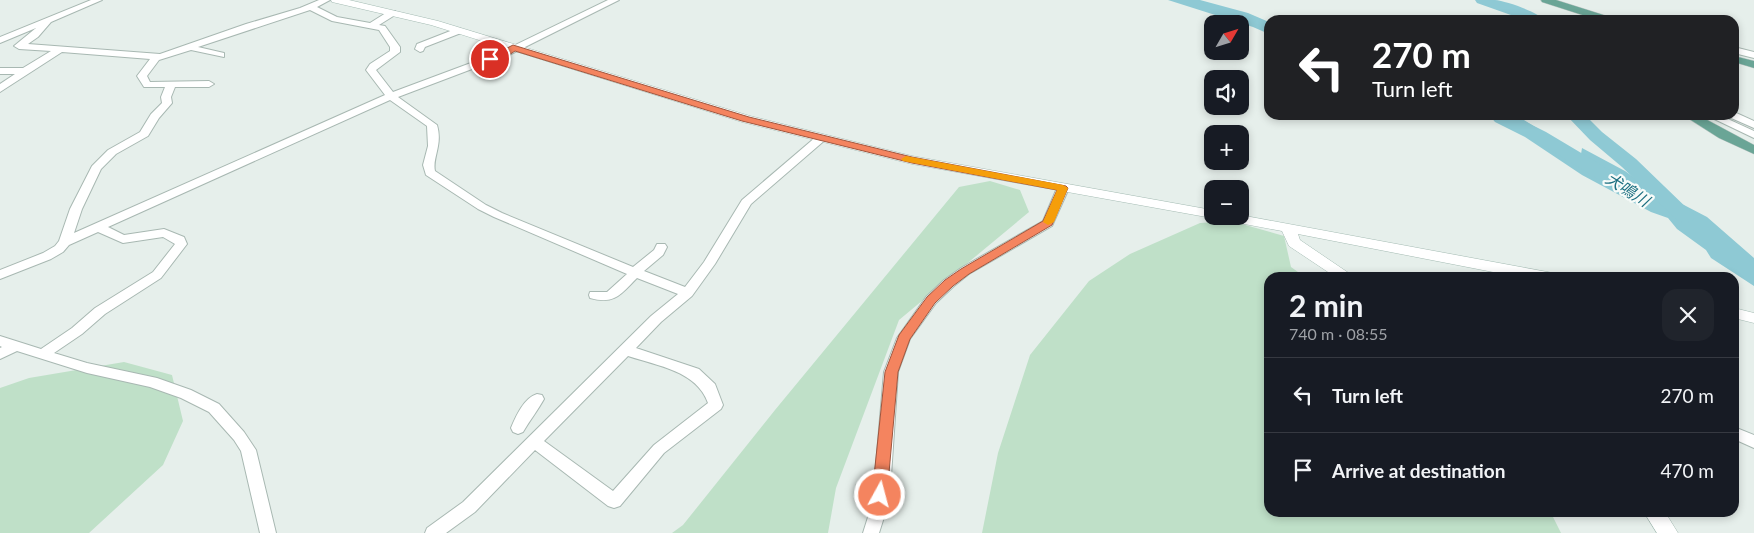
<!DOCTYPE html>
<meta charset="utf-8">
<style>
body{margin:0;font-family:Lato,"Noto Sans JP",sans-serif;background:#20242c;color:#f1f3f6;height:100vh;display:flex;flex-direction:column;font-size:19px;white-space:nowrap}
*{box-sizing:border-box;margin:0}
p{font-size:16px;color:#9ea1a6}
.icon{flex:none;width:28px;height:28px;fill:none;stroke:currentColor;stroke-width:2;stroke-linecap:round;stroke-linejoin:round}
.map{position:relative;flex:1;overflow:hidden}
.side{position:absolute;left:1264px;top:272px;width:475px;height:245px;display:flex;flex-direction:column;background:#171b24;border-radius:15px;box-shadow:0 2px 8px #0003}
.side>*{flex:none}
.hud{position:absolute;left:1264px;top:15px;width:475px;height:105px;border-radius:15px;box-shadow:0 2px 8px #0003;background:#202124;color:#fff;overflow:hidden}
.needle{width:32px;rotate:51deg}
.fabs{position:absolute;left:1204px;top:15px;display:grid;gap:10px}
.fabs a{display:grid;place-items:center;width:45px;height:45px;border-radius:10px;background:#171b24;box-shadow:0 2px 8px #0003;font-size:25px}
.pin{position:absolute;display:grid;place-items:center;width:42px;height:42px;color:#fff;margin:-21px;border:2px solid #fff;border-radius:50%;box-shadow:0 1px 5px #0007}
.me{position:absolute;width:55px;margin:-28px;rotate:7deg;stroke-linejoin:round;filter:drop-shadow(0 0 4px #0008)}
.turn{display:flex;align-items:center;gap:18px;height:105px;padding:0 25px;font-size:22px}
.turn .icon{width:65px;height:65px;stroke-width:2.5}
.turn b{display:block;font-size:35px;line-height:42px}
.round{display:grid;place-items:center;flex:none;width:52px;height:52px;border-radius:15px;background:#20242c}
.summary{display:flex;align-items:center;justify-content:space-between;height:85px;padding:0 25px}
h1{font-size:30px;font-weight:700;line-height:38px}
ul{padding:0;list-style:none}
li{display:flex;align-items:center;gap:15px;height:75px;padding:0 25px;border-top:1px solid #363941}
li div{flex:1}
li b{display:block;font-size:19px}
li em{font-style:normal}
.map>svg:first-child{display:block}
.green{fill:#bfe0c8}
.water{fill:#8ec9d4}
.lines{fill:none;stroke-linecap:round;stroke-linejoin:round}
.river{fill:#8ec9d4;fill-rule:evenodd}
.street-casing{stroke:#a8b8b2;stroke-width:2}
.secondary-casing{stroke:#a4bbb3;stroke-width:1}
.primary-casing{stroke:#c2cac8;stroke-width:1}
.street{fill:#fff;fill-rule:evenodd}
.secondary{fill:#fff;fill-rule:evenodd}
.primary{fill:#6aa596;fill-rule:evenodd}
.route{fill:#f4845f;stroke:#9f563e}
.slow{fill:#f59e0b}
.labels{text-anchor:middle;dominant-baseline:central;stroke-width:4.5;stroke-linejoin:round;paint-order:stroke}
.water-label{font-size:16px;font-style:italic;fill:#1c6f80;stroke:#f7fbf9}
</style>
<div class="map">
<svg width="1754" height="533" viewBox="0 0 1754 533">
<rect width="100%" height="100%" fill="#e6efeb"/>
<path class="green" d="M990,181L1020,190L1029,212L899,320L836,488L828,533H672L683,525L775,410L959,187Z
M1231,221L1284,236L1291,267L1305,277L1269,278V512L1551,513L1561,533H982L998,453L1030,355L1089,281L1130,254L1200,223Z
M124,362L172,375L183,421L163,465L89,533H0V388L29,378Z"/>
<path class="water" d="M1168,0H1200L1248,13L1269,22V34L1253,27Z
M1489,115H1516L1553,138L1516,121L1514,126L1520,132L1553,147L1607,178L1611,174L1583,157L1581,154L1582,148L1625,171L1656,193L1684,205L1707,217L1754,258V286L1711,258L1706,250L1677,229L1668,218L1651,212L1582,175L1525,137L1495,122Z"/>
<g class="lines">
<path class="river" d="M1475,0C1482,0 1489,0 1495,0C1506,1 1538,12 1544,20H1525L1477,3Z
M1489,115H1512L1546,132L1640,188L1643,192L1640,196L1633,198L1626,196L1534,140L1492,119Z
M1566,115H1585L1602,132L1636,159L1692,213L1695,217L1692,221L1685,223L1678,221L1622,167L1590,140Z"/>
<g class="street-casing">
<path id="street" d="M91,0H102L51,22L38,37L28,44L160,54L246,24L300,8L319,0H330L317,7L337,17L370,23L389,11H395V15L379,25L385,26L400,47V52L376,70L393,92L503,51L608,0H619L509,55L398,97L437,125C443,145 432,158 435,171L486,205L502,213L633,267L654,250L657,244H665L667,247L663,255L644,271L685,287L704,262L742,200L817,136H825L826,138L825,140L751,204L715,264L692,296L661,322L636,348L699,369L715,384L723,405L721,409L664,453L620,506L614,508L608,506L535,450L475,512L446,533H425L427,528L463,502L651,316L678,294L637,278C621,294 615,305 590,298L589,295L590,292H607L627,274L494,217L478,209L426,175L423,165L428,146L427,126L390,100L108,227L124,235L164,229L184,237L187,244L161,278L105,314L82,334L54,353L87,363L157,378L191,390L219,404L244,432L256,450L276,533H260L241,451L234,440L209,412L181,398L150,387L87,373L17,351L0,359V348L2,347L0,346V336L41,349L72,328L95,308L153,272L175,244L163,237L123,243L98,232L69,245L63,252L51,259L0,279V270L43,253L55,246L59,241L70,209L92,166L108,150L140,132L151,114L162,103L161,97L165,87H144L137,76L150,59L62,52L0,92V84L15,74H0V68H23L51,51L19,49L14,46L36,28L0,43V37ZM310,10L332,21L379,30L390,47V51L370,64L366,70L385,95L74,233L82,209L101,169L116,154L148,136L159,118L172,103L171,97L175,87H209L214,84L209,81L150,82L147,76L159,60L191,50L224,57V53L198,47ZM628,356C658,366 697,371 708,403L654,445L613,491L544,441Z
M458,28L461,29V33L425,47L423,51L420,52L415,49L417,44Z
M1734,47L1754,52V58L1734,53Z
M1734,112L1754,121V128L1729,117L1728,115H1734Z
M1706,115H1719L1754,131V138Z
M1063,185L1069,188L1052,226L969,274L954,286L936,303L910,339L898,372L891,476L885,514L879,533H863L869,514L875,476L884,372L897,338L926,297L944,280L961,268L1043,221L1057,188Z
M537,394L542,395L544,399C538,410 530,420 523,432L518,434L513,432L511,428C516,416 524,398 537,394Z
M1734,427L1754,435V448L1734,439Z"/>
</g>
<g class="secondary-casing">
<path id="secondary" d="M331,0H349L438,21L750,116L912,156L1212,210V216L1240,215L1553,273L1558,274L1560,278H1524L1298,234L1300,240L1356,278H1337L1289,246L1282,231L1223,220L1217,217L1212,218L912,164L742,122L431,25L332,2Z
M1734,308L1754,313V323L1734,318Z
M1644,512H1665L1678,533H1657Z"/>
</g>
<g class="primary-casing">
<path id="primary" d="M1541,0H1556L1613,18L1614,20H1598L1542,2Z
M1734,56L1754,61V68L1734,62Z
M1683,115H1698L1754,145V154L1719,138Z"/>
</g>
<use href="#street" class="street"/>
<use href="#secondary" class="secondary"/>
<use href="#primary" class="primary"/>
</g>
<path class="route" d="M513,45L749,117L912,157L1066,186L1068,188L1052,225L969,274L953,286L935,303L910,339L898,372L887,495L885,499L880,501L875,499L872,495L885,372L899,335L927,297L945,280L961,269L1043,221L1057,190L912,163L742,121L515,51C508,56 493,64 486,59Z"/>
<path class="slow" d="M906,156L1063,185L1068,188L1054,222L1048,225L1043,222L1057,190L903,161L901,159Z"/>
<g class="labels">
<g class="water-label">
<text transform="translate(1628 189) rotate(32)">犬鳴川</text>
</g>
</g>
</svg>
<div class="fabs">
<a><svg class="needle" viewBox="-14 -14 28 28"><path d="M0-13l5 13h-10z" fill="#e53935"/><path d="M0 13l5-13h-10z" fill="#9ea1a6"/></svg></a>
<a><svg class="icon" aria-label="sound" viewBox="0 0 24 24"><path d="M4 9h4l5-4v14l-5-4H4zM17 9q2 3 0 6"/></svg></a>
<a>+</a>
<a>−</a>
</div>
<div class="pin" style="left:490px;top:59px;background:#d93025"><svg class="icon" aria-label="arrive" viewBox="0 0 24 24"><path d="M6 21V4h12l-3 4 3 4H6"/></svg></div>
<svg class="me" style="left:880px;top:495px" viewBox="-20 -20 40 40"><circle r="17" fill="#f4845f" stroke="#fff" stroke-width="3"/><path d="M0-11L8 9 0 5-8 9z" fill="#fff"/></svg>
<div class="hud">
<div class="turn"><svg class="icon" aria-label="left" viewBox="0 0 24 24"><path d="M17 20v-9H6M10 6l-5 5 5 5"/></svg><div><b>270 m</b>Turn left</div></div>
</div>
<section class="side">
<div class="summary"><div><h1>2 min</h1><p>740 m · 08:55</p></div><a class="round"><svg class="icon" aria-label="close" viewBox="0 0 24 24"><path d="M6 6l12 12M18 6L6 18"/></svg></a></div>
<ul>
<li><svg class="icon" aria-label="left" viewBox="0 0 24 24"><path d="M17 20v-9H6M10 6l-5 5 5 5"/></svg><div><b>Turn left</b></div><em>270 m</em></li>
<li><svg class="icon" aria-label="arrive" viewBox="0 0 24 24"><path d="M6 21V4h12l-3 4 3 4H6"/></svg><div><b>Arrive at destination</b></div><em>470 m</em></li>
</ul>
</section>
</div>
